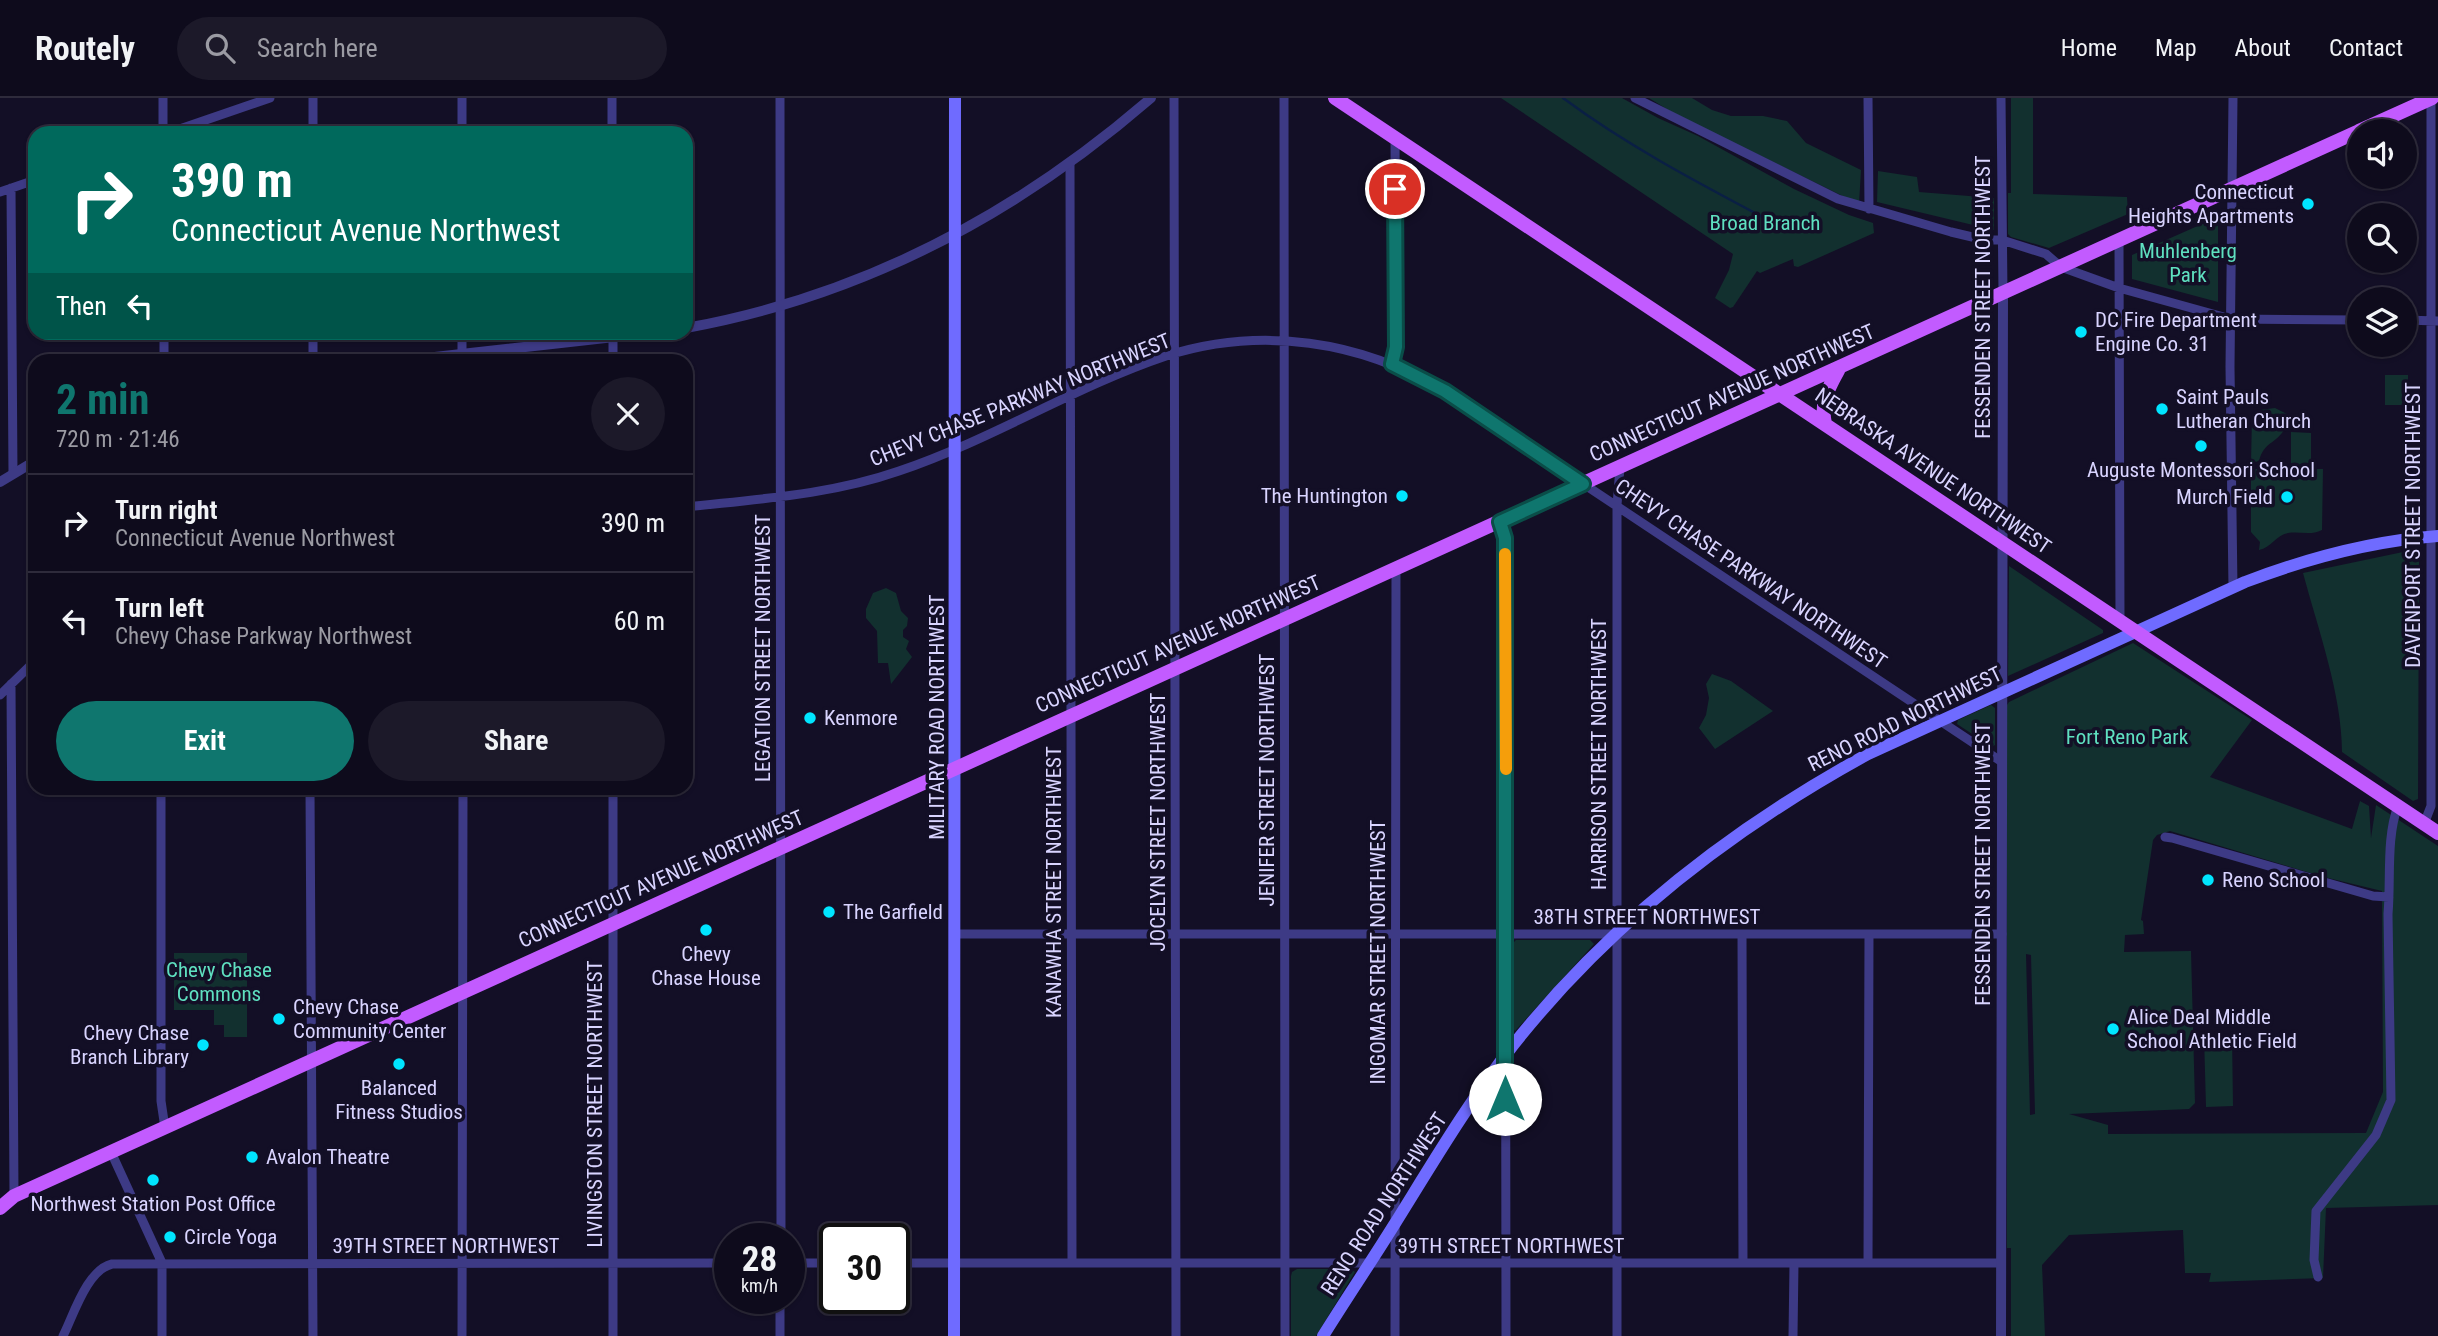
<!DOCTYPE html>
<meta charset="utf-8">
<style>
body{margin:0;font-family:"Roboto Condensed",sans-serif;background:#1c1929;color:#f1f3f6;height:100vh;display:flex;flex-direction:column;font-size:26px;white-space:nowrap}
*{box-sizing:border-box;margin:0}
p{font-size:23px;color:#9b9ba3}
.icon{flex:none;width:38px;height:38px;fill:none;stroke:currentColor;stroke-width:2;stroke-linecap:round;stroke-linejoin:round}
.map{position:relative;flex:1;overflow:hidden}
.side{position:absolute;left:28px;top:256px;width:665px;height:441px;display:flex;flex-direction:column;background:#0e0b1c;border-radius:21px;box-shadow:0 2px 5px #0004,0 0 0 2px #2e2b3b}
.side>*{flex:none}
.banner{position:absolute;left:28px;top:28px;width:665px;height:214px;border-radius:21px;box-shadow:0 2px 5px #0004,0 0 0 2px #2e2b3b;background:#00695c;color:#fff;overflow:hidden}
.tools{position:absolute;left:2347px;top:21px;display:grid;gap:14px}
.tools a{display:grid;place-items:center;width:70px;height:70px;border-radius:50%;background:#0e0b1c;box-shadow:0 2px 5px #0004,0 0 0 2px #2e2b3b;font-size:35px}
.speed{position:absolute;left:714px;top:1125px;display:flex;gap:14px;font-size:35px;font-weight:700;text-align:center}
.speed>*{display:grid;place-content:center;width:91px;height:91px;border-radius:50%;background:#0e0b1c;box-shadow:0 2px 5px #0004,0 0 0 2px #2e2b3b;line-height:1}
.speed small{font-size:18px;font-weight:400}
.speed .limit{border:4px solid #111;border-radius:10px;background:#fff;color:#111}
.pin{position:absolute;display:grid;place-items:center;width:60px;height:60px;color:#fff;margin:-30px;border:4px solid #fff;border-radius:50%;box-shadow:0 2px 7px #0007}
.me{position:absolute;width:77px;margin:-38px;rotate:0deg;stroke-linejoin:round;filter:drop-shadow(0 0 5px #0008)}
.turn{display:flex;align-items:center;gap:24px;height:147px;padding:0 28px;font-size:32px}
.turn .icon{width:91px;height:91px;stroke-width:2.5}
.turn b{display:block;font-size:49px;line-height:60px}
.then{display:flex;align-items:center;height:66px;padding:0 28px;background:#0003;gap:14px;font-size:26px}
.round{display:grid;place-items:center;flex:none;width:74px;height:74px;border-radius:37px;background:#1c1929}
.head{display:flex;align-items:center;justify-content:space-between;height:119px;padding:0 28px}
h1{font-size:42px;font-weight:700;line-height:52px;color:#0f766e}
.cta{display:flex;gap:14px;margin-top:auto;padding:14px 28px}
.cta a{flex:1;height:80px;border-radius:42px;background:#0f766e;color:#fff;font-size:28px;font-weight:700;line-height:80px;text-align:center}
.cta a+a{background:#1c1929;color:#f1f3f6}
ul{padding:0;list-style:none}
li{display:flex;align-items:center;gap:21px;height:98px;padding:0 28px;border-top:2px solid #2e2b3b}
li div{flex:1}
li b{display:block;font-size:26px}
li em{font-style:normal}
header{display:flex;align-items:center;gap:42px;box-sizing:border-box;height:98px;padding:0 35px;background:#0e0b1c;border-bottom:2px solid #2e2b3b}
header strong{font-size:33px}
nav{display:flex;gap:38px;margin-inline-start:auto;font-size:24px}
.search{width:490px;height:63px;background:#1c1929;display:flex;align-items:center;gap:18px;box-sizing:border-box;padding:0 24px;border-radius:38px;color:#9b9ba3;font-size:26px}
.map>svg:first-child{display:block}
.green{fill:#12302f;fill-rule:evenodd}
.lines{fill:none;stroke-linecap:round;stroke-linejoin:round}
.stream{stroke:#0a1f44;stroke-width:2.5}
.minor{stroke:#3d3a85;stroke-width:9}
.tertiary{stroke:#3d3a85;stroke-width:10}
.secondary{stroke:#6f6bff;stroke-width:12}
.primary{stroke:#c25bff;stroke-width:14}
.route-casing{stroke:#0a4d48;stroke-width:18}
.route{stroke:#0f766e;stroke-width:12}
.slow{stroke:#f59e0b;stroke-width:12}
.poi-dot{fill:#00e5ff;stroke:#130f26;stroke-width:2.5}
.labels{text-anchor:middle;dominant-baseline:central;stroke-width:7;stroke-linejoin:round;paint-order:stroke}
.poi-label{font-size:21px;fill:#d9d4ff;stroke:#130f26;text-anchor:start}
.park-label{font-size:21px;fill:#5fe0c0;stroke:#130f26}
.street-label{font-size:21px;fill:#d9d4ff;stroke:#130f26}
</style>
<header>
<strong>Routely</strong>
<div class="search"><svg class="icon" aria-label="search" viewBox="0 0 24 24"><circle cx="10" cy="10" r="6"/><path d="M15 15l6 6"/></svg>Search here</div>
<nav><a>Home</a><a>Map</a><a>About</a><a>Contact</a></nav>
</header>
<div class="map">
<svg width="2438" height="1238" viewBox="0 0 2438 1238">
<rect width="100%" height="100%" fill="#130f26"/>
<path class="green" d="M1501,0H1622L1658,20L1698,38L1794,91L1849,117L1873,125L1874,135L1798,169L1794,168L1793,161L1760,175L1757,173L1733,209L1730,210L1715,200L1729,172L1733,156Z
M1649,0H1692L1712,12L1731,18H1763L1787,23L1806,45L1861,72L1859,106L1673,15Z
M2011,0H2033V96L2127,99L2128,116L2049,150L2011,139L2008,136V95H2011Z
M1878,73L1917,79L1919,94L1994,100V132L1877,104Z
M2218,119V204L2132,181V157Z
M2385,277H2408V307H2385Z
M2275,310L2289,317C2287,323 2286,330 2282,335C2272,347 2264,345 2259,363L2251,365L2252,318L2260,312Z
M2291,334L2311,335V368H2291Z
M2251,371H2323L2322,432C2310,438 2300,433 2288,435C2276,437 2271,450 2259,452L2260,444L2251,434Z
M2403,454L2419,457L2418,701L2413,703L2342,654C2342,597 2318,531 2303,475Z
M2009,468L2103,532V535L2008,578Z
M886,490L896,495L901,513L908,520L907,528L903,532V539L909,543L906,551L912,559L891,586L888,565H878L877,533L866,520V511L873,495Z
M2133,545L2252,622L2210,679L2352,731L2360,703L2369,708L2371,740L2376,707L2438,748V1107L2326,1110L2323,1180L2209,1184L2211,1175H2185L2183,1132L2069,1137L2042,1167L2045,1238H2011V1150H2007V607L2009,604ZM2170,733L2324,779L2382,793L2383,994L2366,1035L2108,1036V1027L2069,1016L2189,1011L2195,1005L2191,853L2124,854L2125,837L2144,836L2143,823L2141,822L2153,742L2157,737ZM2026,856L2031,857L2035,1016L2030,1017Z
M1712,576L1731,583L1773,613L1715,651L1699,630L1706,617L1709,600L1706,586Z
M1991,607L1995,610V647L1992,649L1957,626L1958,622Z
M1516,842H1590L1594,846L1515,933L1512,929L1511,847Z
M174,855H247V939H224V927H214V912H174Z
M2232,937L2233,1008L2206,1009L2204,938Z
M1297,1171H1351L1355,1174L1316,1238H1291V1178L1292,1174Z"/>
<g class="lines">
<path class="stream" d="M1563,0C1633,52 1712,92 1789,133"/>
<path class="minor" d="M163,0V35
M313,0V35
M462,0V35
M612,0V35
M780,0L781,1141
M1174,0L1176,1238
M1284,0L1285,1238
M1635,0L1838,101L1951,134L1985,142H2002L2046,156L2061,169L2119,190L2231,221L2359,222
M1868,0L1869,111
M2001,0L2003,196
M2233,0L2230,269L2233,490
M168,35L270,0
M1070,66L1072,1165
M11,90L13,376
M0,94L35,82
M2119,143L2120,524
M2404,222L2438,223
M164,234V262
M313,234V262
M462,234V262
M613,262V234
M1392,266L1396,249L1395,40
M686,409C758,401 830,397 899,373C991,342 1074,289 1166,258C1260,228 1361,242 1445,294L2002,664
M1500,423L1505,440L1506,1238
M11,586L14,1098
M0,597L35,563
M161,690V1003L165,1030
M310,690L313,1238
M613,690V1238
M2424,726L2431,708V0
M2165,739L2172,740L2373,798L2389,799
M956,836H2002
M1742,836L1743,1165
M111,1054L162,1165V1238
M789,1165H835
M894,1165H2001
M1868,1165L1869,836
M2318,1179L2314,1162L2316,1113L2376,1037L2391,1002L2388,816C2391,782 2386,739 2398,708
M63,1238C74,1216 87,1172 112,1166L730,1165
M462,1238L463,690
M780,1238V1200
M1395,1238L1396,471
M1617,1238V407L1620,369
M1793,1238L1794,1165"/>
<path class="tertiary" d="M686,230C863,198 1016,117 1151,0
M408,262L659,234
M0,384L35,363
M2001,1238L2003,196"/>
<path class="secondary" d="M954,1238L955,0
M1323,1238C1346,1201 1371,1164 1394,1127C1432,1066 1469,1003 1514,946C1610,825 1733,730 1868,656L2245,484C2308,460 2371,443 2438,438"/>
<path class="primary" d="M1335,0L2438,735
M2359,33L2432,0
M1825,326C1820,303 1829,289 1840,269
M0,1110L14,1098L2359,33"/>
</g>
<g class="lines">
<g class="route-casing">
<path id="route" d="M1395,91L1396,249L1392,266L1445,293L1583,386L1500,424L1505,440V1001"/>
</g>
<use href="#route" class="route"/>
<path class="slow" d="M1505,456L1506,671"/>
</g>
<g class="poi-dot">
<circle cx="2308" cy="106" r="7"/>
<circle cx="2081" cy="234" r="7"/>
<circle cx="2162" cy="311" r="7"/>
<circle cx="2201" cy="348" r="7"/>
<circle cx="1402" cy="398" r="7"/>
<circle cx="2287" cy="399" r="7"/>
<circle cx="810" cy="620" r="7"/>
<circle cx="2208" cy="782" r="7"/>
<circle cx="829" cy="814" r="7"/>
<circle cx="706" cy="832" r="7"/>
<circle cx="279" cy="921" r="7"/>
<circle cx="2113" cy="931" r="7"/>
<circle cx="203" cy="947" r="7"/>
<circle cx="399" cy="966" r="7"/>
<circle cx="252" cy="1059" r="7"/>
<circle cx="153" cy="1082" r="7"/>
<circle cx="170" cy="1139" r="7"/>
</g>
<g class="labels">
<g class="poi-label">
<text x="2294" y="94" text-anchor="end">Connecticut<tspan x="2294" dy="24">Heights Apartments</tspan></text>
<text x="2095" y="222">DC Fire Department<tspan x="2095" dy="24">Engine Co. 31</tspan></text>
<text x="2176" y="299">Saint Pauls<tspan x="2176" dy="24">Lutheran Church</tspan></text>
<text x="2201" y="372" text-anchor="middle">Auguste Montessori School</text>
<text x="1388" y="398" text-anchor="end">The Huntington</text>
<text x="2273" y="399" text-anchor="end">Murch Field</text>
<text x="824" y="620">Kenmore</text>
<text x="2222" y="782">Reno School</text>
<text x="843" y="814">The Garfield</text>
<text x="706" y="856" text-anchor="middle">Chevy<tspan x="706" dy="24">Chase House</tspan></text>
<text x="293" y="909">Chevy Chase<tspan x="293" dy="24">Community Center</tspan></text>
<text x="2127" y="919">Alice Deal Middle<tspan x="2127" dy="24">School Athletic Field</tspan></text>
<text x="189" y="935" text-anchor="end">Chevy Chase<tspan x="189" dy="24">Branch Library</tspan></text>
<text x="399" y="990" text-anchor="middle">Balanced<tspan x="399" dy="24">Fitness Studios</tspan></text>
<text x="266" y="1059">Avalon Theatre</text>
<text x="153" y="1106" text-anchor="middle">Northwest Station Post Office</text>
<text x="184" y="1139">Circle Yoga</text>
</g>
<g class="park-label">
<text x="1765" y="125">Broad Branch</text>
<text x="2188" y="153">Muhlenberg<tspan x="2188" dy="24">Park</tspan></text>
<text x="2127" y="639">Fort Reno Park</text>
<text x="219" y="872">Chevy Chase<tspan x="219" dy="24">Commons</tspan></text>
</g>
<g class="street-label">
<text transform="translate(1983 199) rotate(-90)">FESSENDEN STREET NORTHWEST</text>
<text transform="translate(1732 295) rotate(-24)">CONNECTICUT AVENUE NORTHWEST</text>
<text transform="translate(1020 302) rotate(-22)">CHEVY CHASE PARKWAY NORTHWEST</text>
<text transform="translate(1933 373) rotate(34)">NEBRASKA AVENUE NORTHWEST</text>
<text transform="translate(2413 427) rotate(-90)">DAVENPORT STREET NORTHWEST</text>
<text transform="translate(1751 476) rotate(34)">CHEVY CHASE PARKWAY NORTHWEST</text>
<text transform="translate(1178 546) rotate(-24)">CONNECTICUT AVENUE NORTHWEST</text>
<text transform="translate(763 550) rotate(-90)">LEGATION STREET NORTHWEST</text>
<text transform="translate(937 619) rotate(-90)">MILITARY ROAD NORTHWEST</text>
<text transform="translate(1905 621) rotate(-26)">RENO ROAD NORTHWEST</text>
<text transform="translate(1599 656) rotate(-90)">HARRISON STREET NORTHWEST</text>
<text transform="translate(1267 682) rotate(-90)">JENIFER STREET NORTHWEST</text>
<text transform="translate(1158 724) rotate(-90)">JOCELYN STREET NORTHWEST</text>
<text transform="translate(1983 766) rotate(-90)">FESSENDEN STREET NORTHWEST</text>
<text transform="translate(661 781) rotate(-24)">CONNECTICUT AVENUE NORTHWEST</text>
<text transform="translate(1054 784) rotate(-90)">KANAWHA STREET NORTHWEST</text>
<text x="1647" y="819">38TH STREET NORTHWEST</text>
<text transform="translate(1378 854) rotate(-90)">INGOMAR STREET NORTHWEST</text>
<text transform="translate(595 1006) rotate(-90)">LIVINGSTON STREET NORTHWEST</text>
<text transform="translate(1384 1106) rotate(-57)">RENO ROAD NORTHWEST</text>
<text x="446" y="1148">39TH STREET NORTHWEST</text>
<text x="1511" y="1148">39TH STREET NORTHWEST</text>
</g>
</g>
</svg>
<div class="tools">
<a><svg class="icon" aria-label="sound" viewBox="0 0 24 24"><path d="M4 9h4l5-4v14l-5-4H4zM17 9q2 3 0 6"/></svg></a>
<a><svg class="icon" aria-label="search" viewBox="0 0 24 24"><circle cx="10" cy="10" r="6"/><path d="M15 15l6 6"/></svg></a>
<a><svg class="icon" aria-label="layers" viewBox="0 0 24 24"><path d="M12 4l9 5-9 5-9-5zM3 14l9 5 9-5"/></svg></a>
</div>
<div class="speed"><div>28<small>km/h</small></div><div class="limit">30</div></div>
<div class="pin" style="left:1395px;top:91px;background:#d93025"><svg class="icon" aria-label="arrive" viewBox="0 0 24 24"><path d="M6 21V4h12l-3 4 3 4H6"/></svg></div>
<svg class="me" style="left:1505px;top:1001px" viewBox="-20 -20 40 40"><circle r="19" fill="#fff"/><path d="M0-13L10 11 0 6-10 11z" fill="#0f766e"/></svg>
<div class="banner">
<div class="turn"><svg class="icon" aria-label="right" viewBox="0 0 24 24"><path d="M7 20v-9h11M14 6l5 5-5 5"/></svg><div><b>390 m</b>Connecticut Avenue Northwest</div></div>
<div class="then">Then<svg class="icon" aria-label="left" viewBox="0 0 24 24"><path d="M17 20v-9H6M10 6l-5 5 5 5"/></svg></div>
</div>
<section class="side">
<div class="head"><div><h1>2 min</h1><p>720 m · 21:46</p></div><a class="round"><svg class="icon" aria-label="close" viewBox="0 0 24 24"><path d="M6 6l12 12M18 6L6 18"/></svg></a></div>
<ul>
<li><svg class="icon" aria-label="right" viewBox="0 0 24 24"><path d="M7 20v-9h11M14 6l5 5-5 5"/></svg><div><b>Turn right</b><p>Connecticut Avenue Northwest</p></div><em>390 m</em></li>
<li><svg class="icon" aria-label="left" viewBox="0 0 24 24"><path d="M17 20v-9H6M10 6l-5 5 5 5"/></svg><div><b>Turn left</b><p>Chevy Chase Parkway Northwest</p></div><em>60 m</em></li>
</ul>
<div class="cta"><a>Exit</a><a>Share</a></div>
</section>
</div>
